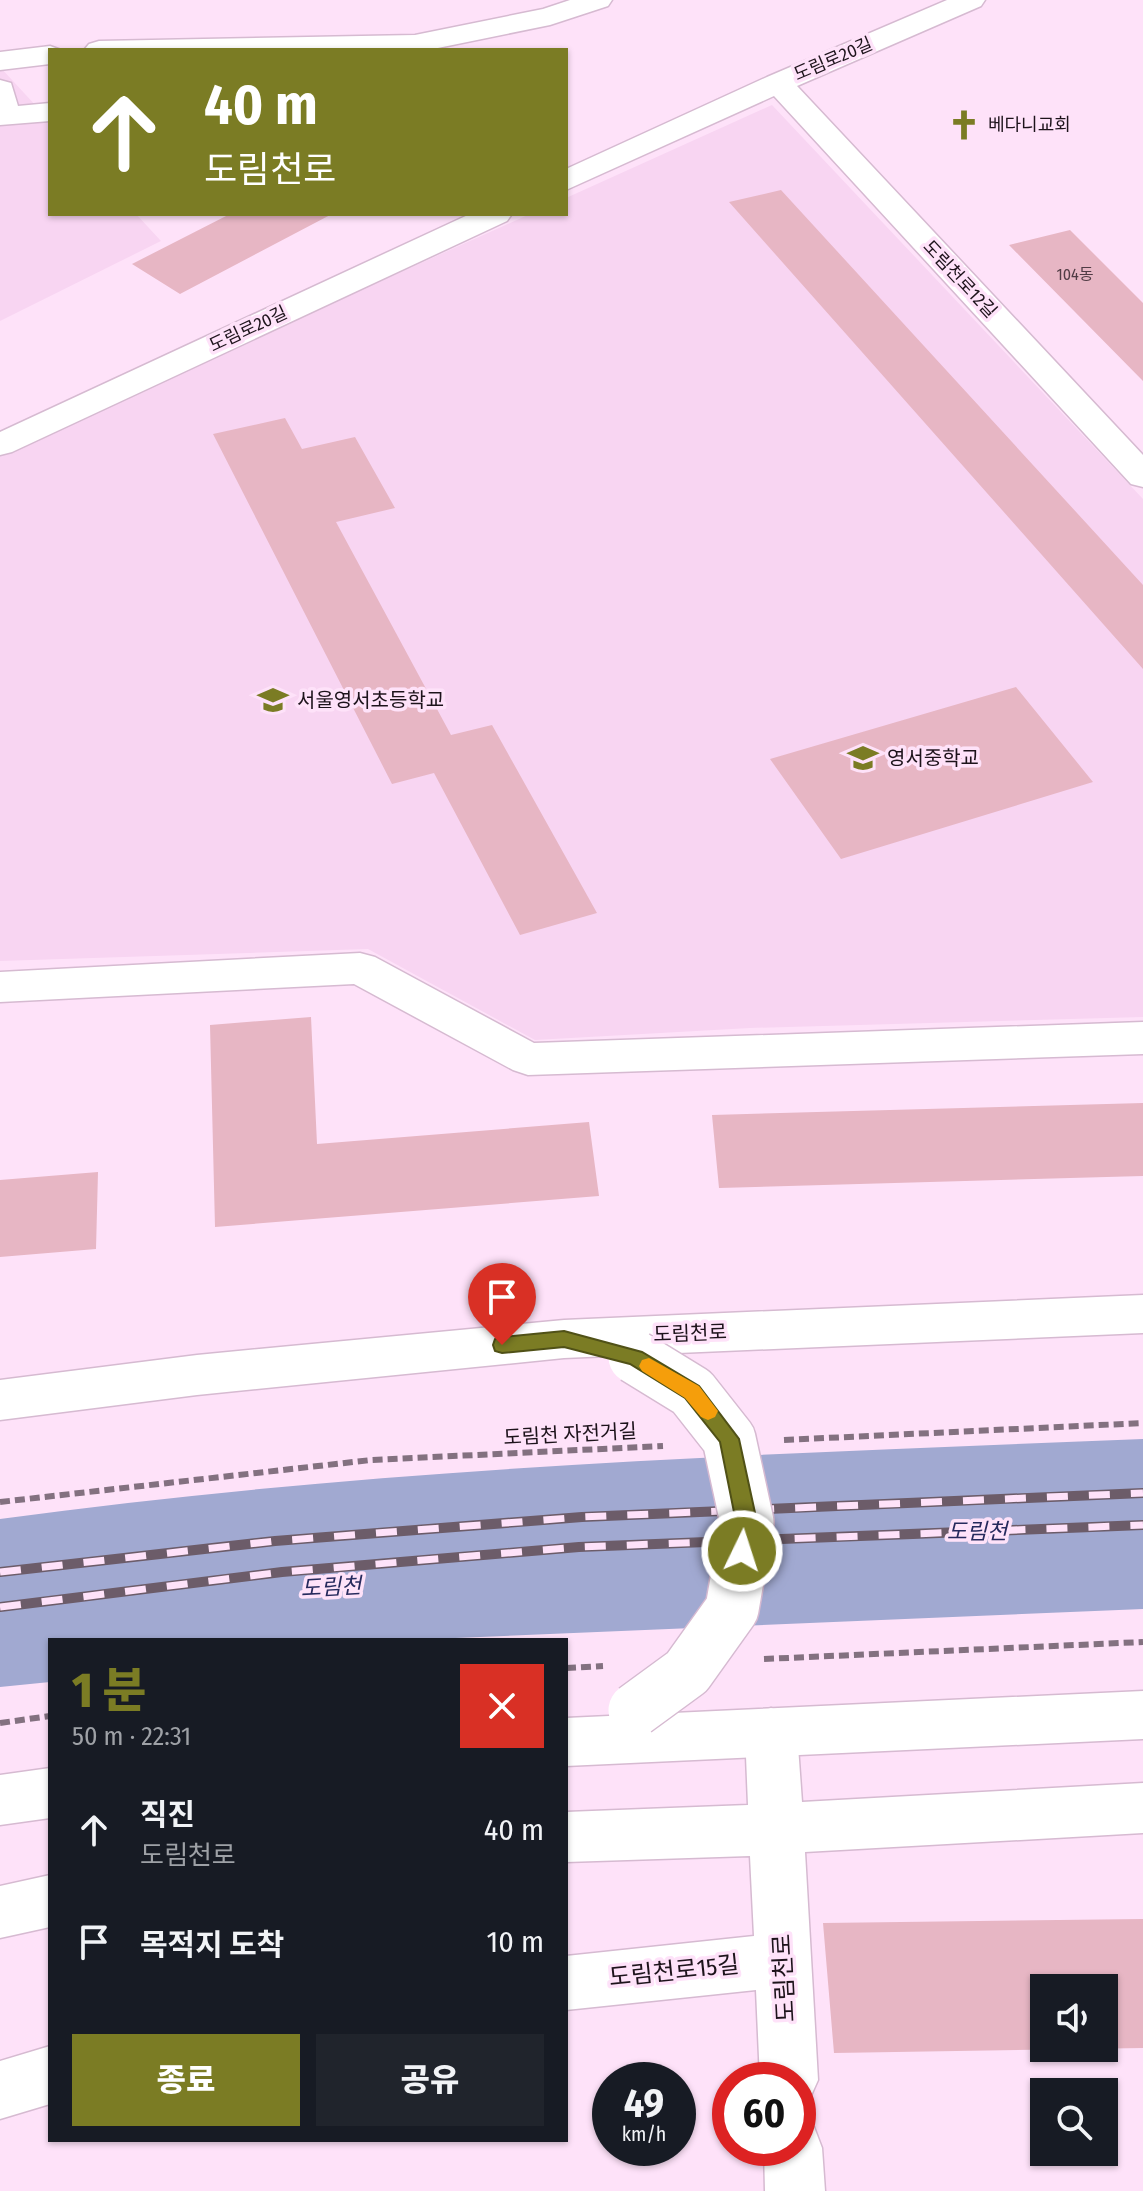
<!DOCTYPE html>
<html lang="ko">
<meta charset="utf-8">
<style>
body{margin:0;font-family:"Fira Sans Condensed","Noto Sans KR",sans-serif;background:#20242c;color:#f1f3f6;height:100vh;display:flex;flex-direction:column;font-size:30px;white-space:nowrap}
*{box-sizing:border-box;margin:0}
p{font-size:26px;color:#9ea1a6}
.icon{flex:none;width:44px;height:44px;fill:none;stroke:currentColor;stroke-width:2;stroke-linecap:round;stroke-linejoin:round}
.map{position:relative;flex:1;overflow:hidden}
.panel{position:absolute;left:48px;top:1638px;width:520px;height:504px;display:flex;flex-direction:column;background:#171b24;border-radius:0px;box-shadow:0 2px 6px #0004}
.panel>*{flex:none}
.banner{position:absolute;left:48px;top:48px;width:520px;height:168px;border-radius:0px;box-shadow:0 2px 6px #0004;background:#7b7c24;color:#fff;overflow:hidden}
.fabs{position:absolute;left:1030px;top:1974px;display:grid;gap:16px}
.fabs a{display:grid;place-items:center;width:88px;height:88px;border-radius:0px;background:#171b24;box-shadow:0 2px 6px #0004;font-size:40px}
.speed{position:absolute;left:592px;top:2062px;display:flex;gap:16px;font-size:40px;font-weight:700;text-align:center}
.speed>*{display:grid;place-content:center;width:104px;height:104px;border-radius:50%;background:#171b24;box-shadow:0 2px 6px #0004;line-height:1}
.speed small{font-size:20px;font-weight:400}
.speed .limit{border:12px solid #d22;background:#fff;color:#111}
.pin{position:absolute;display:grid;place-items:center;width:68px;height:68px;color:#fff;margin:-82px -34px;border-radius:50% 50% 50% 0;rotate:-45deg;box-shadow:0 0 8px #0007}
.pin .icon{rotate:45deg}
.me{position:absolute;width:88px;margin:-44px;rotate:4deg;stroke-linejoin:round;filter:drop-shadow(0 0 6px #0008)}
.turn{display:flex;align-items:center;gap:28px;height:168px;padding:0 24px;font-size:36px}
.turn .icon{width:104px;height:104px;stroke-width:2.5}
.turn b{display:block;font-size:56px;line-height:68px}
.round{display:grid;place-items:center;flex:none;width:84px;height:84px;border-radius:0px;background:#20242c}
.summary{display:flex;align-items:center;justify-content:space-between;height:136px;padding:0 24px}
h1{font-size:48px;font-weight:800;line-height:60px;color:#7b7c24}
.primary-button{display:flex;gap:16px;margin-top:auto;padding:16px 24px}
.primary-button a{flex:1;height:92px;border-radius:0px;background:#7b7c24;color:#fff;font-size:32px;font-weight:800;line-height:92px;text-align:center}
.primary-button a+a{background:#20242c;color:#f1f3f6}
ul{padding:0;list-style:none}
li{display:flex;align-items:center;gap:24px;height:112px;padding:0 24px}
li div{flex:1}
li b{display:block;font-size:30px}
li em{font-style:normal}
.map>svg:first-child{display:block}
.built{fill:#f8d5f2}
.water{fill:#a1a9d1}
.building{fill:#e7b6c4;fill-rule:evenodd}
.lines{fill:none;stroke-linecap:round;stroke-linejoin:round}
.minor-casing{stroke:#d6bad1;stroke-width:3}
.major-casing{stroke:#d6bad1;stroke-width:3}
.path{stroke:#837180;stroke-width:6;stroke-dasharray:10 5;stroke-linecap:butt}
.minor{fill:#fff;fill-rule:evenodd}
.major{fill:#fff;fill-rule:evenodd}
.rail-casing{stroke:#6c5c69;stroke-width:10}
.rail{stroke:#fee2f9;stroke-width:7;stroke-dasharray:21;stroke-linecap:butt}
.major-bridge-casing{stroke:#d6bad1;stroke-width:56;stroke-linecap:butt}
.major-bridge{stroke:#fff;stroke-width:53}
.route{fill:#7b7c24;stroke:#505117;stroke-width:2}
.slow{fill:#f59e0b}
.labels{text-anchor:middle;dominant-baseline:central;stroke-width:7;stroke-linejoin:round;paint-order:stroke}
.number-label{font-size:16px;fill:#503c45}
.far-street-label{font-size:18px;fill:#1d131b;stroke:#fee2f9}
.far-poi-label{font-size:18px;fill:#1d131b;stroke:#fee2f9;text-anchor:start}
.poi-label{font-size:20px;fill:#1d131b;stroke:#fee2f9;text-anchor:start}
.street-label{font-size:20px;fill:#1d131b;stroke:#fee2f9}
.water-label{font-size:22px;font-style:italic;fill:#262a5d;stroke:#fee2f9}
.near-street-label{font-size:24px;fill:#1d131b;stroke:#fee2f9}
</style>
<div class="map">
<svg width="1143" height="2191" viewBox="0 0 1143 2191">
<rect width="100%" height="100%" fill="#fee2f9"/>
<path class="built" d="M0,67L50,121V214H136L161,241L0,321Z
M772,105L1143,499V1017L750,1028L535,1040L368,949L0,961V452L530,214H566V198Z"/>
<path class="water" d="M1143,1439V1609L407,1640H50V1682L0,1687V1519C379,1467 761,1454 1143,1439Z"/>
<path class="building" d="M781,190L1143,585V669L729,202Z
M230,214H332L180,294L132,264Z
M1070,230L1143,303V381L1009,245Z
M285,418L302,449L355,437L395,508L336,522L451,735L492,725L597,913L520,935L434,773L392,784L213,434Z
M1016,687L1093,782L841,859L770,759Z
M311,1017L317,1144L589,1122L599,1196L215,1227L210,1025Z
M1143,1103V1176L719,1188L712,1115Z
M98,1172L96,1249L0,1257V1180Z
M1143,1919V2048L834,2053L823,1923ZM1044,1988H1104V2048H1044Z"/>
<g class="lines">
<g class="minor-casing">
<path id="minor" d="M570,0H612L608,6L550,25L428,50H84L89,44L99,41L415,35L543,9Z
M947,0H985L981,6L797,86L1143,455V487L1131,484L774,96L566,190V169L767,77Z
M50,46L61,50H50V64L0,70V52Z
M0,80L11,83L18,106L50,103V121L0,125Z
M470,214H512L507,221L12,452L0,455V432Z
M360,953L375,957L534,1043L1143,1022V1054L528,1075L513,1070L354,984L0,1002V972Z
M771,1708L790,1715L797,1732L802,1802L1143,1783V1833L805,1852L818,2080L809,2100L798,2105V2080H760L756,1990L566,2010V1956L754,1936L750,1856L566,1862V1812L748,1805L745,1732L752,1715Z
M50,1875V1927L0,1938V1886Z
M50,2046V2104L0,2119V2061Z
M798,2121L814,2127L822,2148L825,2191H765L764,2148H798Z"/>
</g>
<g class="major-casing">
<path id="major" d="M1143,1295V1333L564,1358L197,1395L0,1420V1380L197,1355L564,1320Z
M1143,1691V1739L566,1766V1718Z
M50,1768V1818L0,1825V1775Z"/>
</g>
<path class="path" d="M784,1440L1143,1423
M0,1502L371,1460L663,1446
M764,1659L1143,1642
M566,1668L603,1666
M0,1723L50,1716"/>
<use href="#minor" class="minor"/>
<use href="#major" class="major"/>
<g class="rail-casing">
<path id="rail" d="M0,1572L275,1541L582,1517L1143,1493
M0,1607L282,1572L579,1547L1143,1525"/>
</g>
<use href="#rail" class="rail"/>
<g class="major-bridge-casing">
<path id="major-bridge" d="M635,1357L692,1392L729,1439L747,1522L732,1609L687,1672L635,1710"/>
</g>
<use href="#major-bridge" class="major-bridge"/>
</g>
<path class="route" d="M564,1331L642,1352L699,1386L739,1439L757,1522L749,1557L742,1560L734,1557L731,1551L736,1522L720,1442L685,1398L630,1364L564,1347L502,1353L495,1351L493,1345L495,1339L502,1337Z"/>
<path class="slow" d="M649,1358L699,1386L718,1411L715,1417L708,1420L701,1417L685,1398L642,1371L639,1366L642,1360Z"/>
<defs>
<g id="church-bare" transform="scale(2.4)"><path d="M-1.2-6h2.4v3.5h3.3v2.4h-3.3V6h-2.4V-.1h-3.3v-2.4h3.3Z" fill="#7b7c24" stroke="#fee2f9" stroke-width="2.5" paint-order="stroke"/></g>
<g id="school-bare" transform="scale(2.4)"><path d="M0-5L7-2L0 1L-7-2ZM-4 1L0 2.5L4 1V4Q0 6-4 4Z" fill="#7b7c24" stroke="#fee2f9" stroke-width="2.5" paint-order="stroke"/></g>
</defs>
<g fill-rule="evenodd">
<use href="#church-bare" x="964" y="125"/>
<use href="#school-bare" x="273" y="700"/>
<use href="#school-bare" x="863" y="758"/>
</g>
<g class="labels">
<g class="number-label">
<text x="1075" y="274">104동</text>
</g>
<g class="far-street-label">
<text transform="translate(833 59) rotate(-23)">도림로20길</text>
<text transform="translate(960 279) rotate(47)">도림천로12길</text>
<text transform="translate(248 329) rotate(-25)">도림로20길</text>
</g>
<g class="far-poi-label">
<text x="988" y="125">베다니교회</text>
</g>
<g class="poi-label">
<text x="297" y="700">서울영서초등학교</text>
<text x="887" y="758">영서중학교</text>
</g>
<g class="street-label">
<text transform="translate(690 1333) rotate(-2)">도림천로</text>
<text transform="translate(570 1434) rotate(-3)">도림천 자전거길</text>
</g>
<g class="water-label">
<text x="977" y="1531">도림천</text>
<text transform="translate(331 1587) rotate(-3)">도림천</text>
</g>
<g class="near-street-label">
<text transform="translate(674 1971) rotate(-6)">도림천로15길</text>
<text transform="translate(784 1978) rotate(-93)">도림천로</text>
</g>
</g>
</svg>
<div class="fabs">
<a><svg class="icon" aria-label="sound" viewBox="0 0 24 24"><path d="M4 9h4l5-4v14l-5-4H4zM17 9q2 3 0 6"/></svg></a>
<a><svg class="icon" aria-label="search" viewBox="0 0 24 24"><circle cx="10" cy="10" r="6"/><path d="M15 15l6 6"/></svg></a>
</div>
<div class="speed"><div>49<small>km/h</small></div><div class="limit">60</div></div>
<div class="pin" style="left:502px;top:1345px;background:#d93025"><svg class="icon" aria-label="arrive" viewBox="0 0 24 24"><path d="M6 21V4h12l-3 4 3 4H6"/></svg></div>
<svg class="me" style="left:742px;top:1551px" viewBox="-20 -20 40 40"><circle r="17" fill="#7b7c24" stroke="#fff" stroke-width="3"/><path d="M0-11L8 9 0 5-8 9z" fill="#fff"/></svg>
<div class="banner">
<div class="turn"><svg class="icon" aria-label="ahead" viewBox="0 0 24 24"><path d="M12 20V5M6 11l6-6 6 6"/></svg><div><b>40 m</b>도림천로</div></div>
</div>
<section class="panel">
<div class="summary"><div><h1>1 분</h1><p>50 m · 22:31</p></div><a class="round" style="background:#d93025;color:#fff"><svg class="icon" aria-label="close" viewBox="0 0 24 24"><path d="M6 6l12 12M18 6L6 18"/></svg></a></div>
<ul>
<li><svg class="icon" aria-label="ahead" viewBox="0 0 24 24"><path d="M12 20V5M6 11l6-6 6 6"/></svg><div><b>직진</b><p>도림천로</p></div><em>40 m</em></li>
<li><svg class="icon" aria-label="arrive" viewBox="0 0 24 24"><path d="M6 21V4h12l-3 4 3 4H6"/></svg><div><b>목적지 도착</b></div><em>10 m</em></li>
</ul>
<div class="primary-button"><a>종료</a><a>공유</a></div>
</section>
</div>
